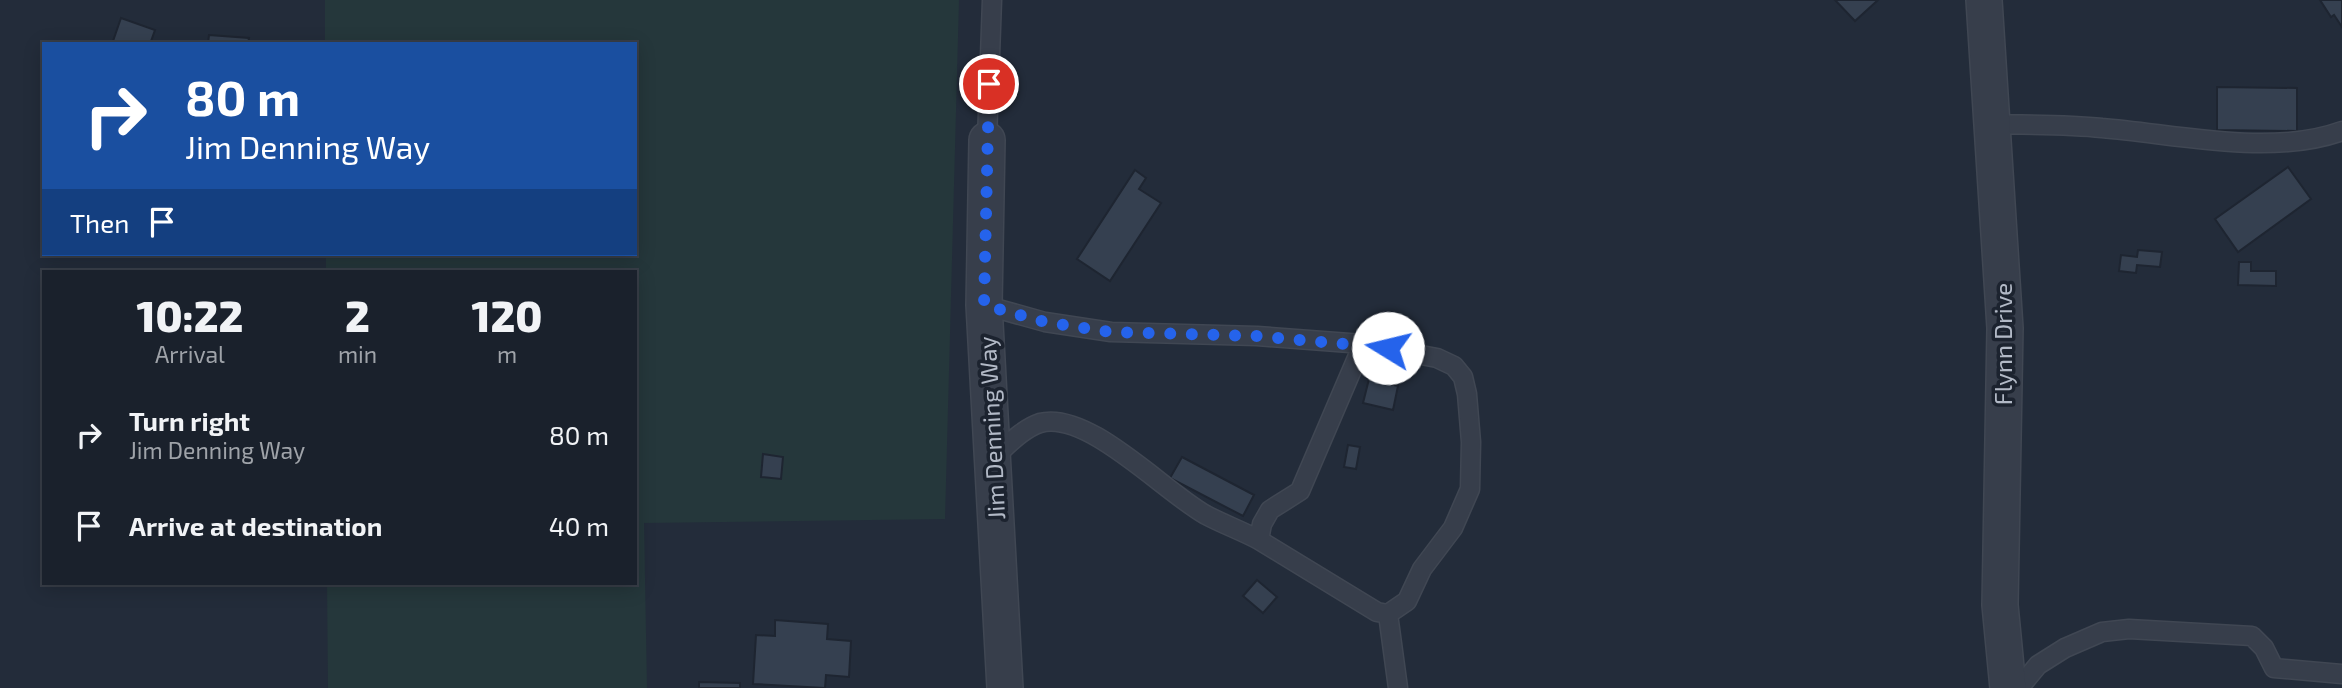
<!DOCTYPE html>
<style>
body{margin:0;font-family:"Exo 2",sans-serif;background:#272e38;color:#f1f3f6;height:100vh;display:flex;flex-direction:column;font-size:26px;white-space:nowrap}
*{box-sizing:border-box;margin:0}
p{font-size:23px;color:#9fa3a9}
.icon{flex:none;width:38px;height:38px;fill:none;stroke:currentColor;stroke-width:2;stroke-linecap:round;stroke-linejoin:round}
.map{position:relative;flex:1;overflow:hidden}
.details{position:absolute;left:42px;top:270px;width:595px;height:315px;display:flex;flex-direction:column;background:#1a212c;border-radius:0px;box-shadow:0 4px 18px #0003,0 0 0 2px #383e48}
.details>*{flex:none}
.guide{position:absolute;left:42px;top:42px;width:595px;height:214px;border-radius:0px;box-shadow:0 4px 18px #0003,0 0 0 2px #383e48;background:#1a4fa0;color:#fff;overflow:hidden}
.pin{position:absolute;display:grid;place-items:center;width:60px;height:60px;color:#fff;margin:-30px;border:4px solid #fff;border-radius:50%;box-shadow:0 2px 7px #0007}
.me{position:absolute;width:77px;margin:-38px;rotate:279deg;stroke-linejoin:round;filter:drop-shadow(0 0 5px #0008)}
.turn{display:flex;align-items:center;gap:24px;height:147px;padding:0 28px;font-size:32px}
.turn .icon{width:91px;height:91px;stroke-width:2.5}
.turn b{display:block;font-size:49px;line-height:60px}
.then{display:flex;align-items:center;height:66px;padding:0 28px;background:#0003;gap:14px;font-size:26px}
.eta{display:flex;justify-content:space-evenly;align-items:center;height:119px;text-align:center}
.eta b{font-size:42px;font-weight:800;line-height:49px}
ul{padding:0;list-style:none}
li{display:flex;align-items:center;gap:21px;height:91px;padding:0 28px}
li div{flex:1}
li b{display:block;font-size:26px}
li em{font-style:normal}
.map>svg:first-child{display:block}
.green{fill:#25373b}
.building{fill:#354050;stroke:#1e2531;stroke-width:2}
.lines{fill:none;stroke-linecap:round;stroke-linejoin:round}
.lane-casing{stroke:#404753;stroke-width:21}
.street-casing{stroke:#404753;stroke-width:38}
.lane{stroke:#373e4b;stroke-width:18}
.street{stroke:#373e4b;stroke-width:35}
.route{stroke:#2563eb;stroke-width:12;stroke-dasharray:0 21.6}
.labels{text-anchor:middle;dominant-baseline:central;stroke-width:7;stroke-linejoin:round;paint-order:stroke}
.street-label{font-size:24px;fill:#b2b9c6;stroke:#1c232f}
</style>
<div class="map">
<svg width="2342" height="688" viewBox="0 0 2342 688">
<rect width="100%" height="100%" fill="#232c3a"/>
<path class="green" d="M325,0H959L945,519L644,523L647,688H328L327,583H635V271H326V254H635V44H325Z"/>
<path class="building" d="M1835,0H1878L1855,21Z
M2320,0H2342V27L2334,15L2331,17Z
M121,18L155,30L150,44H112Z
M209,35L249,38L248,44H208Z
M2217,87L2297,88V131L2217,130Z
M2288,167L2311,199L2238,252L2215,219Z
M1135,170L1146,178L1139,189L1161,203L1110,281L1077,259Z
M2138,250L2162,252L2160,267L2137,265L2136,273L2119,271L2121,255L2137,257Z
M2239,262H2251V271H2276V286L2238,285Z
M1369,379L1398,386L1393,410L1363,403Z
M1348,445L1360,447L1356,469L1344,467Z
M763,454L783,457L781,479L761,477Z
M1182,457L1254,495L1243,516L1170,478Z
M1257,580L1277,597L1263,613L1243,596Z
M775,620L828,624L827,639L851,641L849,677L826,675L825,688L753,684L756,635L775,636Z
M699,682L740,683V688H699Z"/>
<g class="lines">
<g class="lane-casing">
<path id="lane" d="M1989,124C2027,125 2065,124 2102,128C2176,134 2271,157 2342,131
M987,140L992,0
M984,305L1045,322L1111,332L1257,336L1363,344L1437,358L1454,366L1463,377L1467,394L1471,442L1470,489L1453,528L1422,569L1407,601L1388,614L1377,612L1259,540L1262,524L1270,510L1300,491L1363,344
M993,458C1007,446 1022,429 1040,423C1088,410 1163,491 1206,515C1223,524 1242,531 1259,540
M1388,614L1398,688
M2019,688L2038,665L2065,648L2102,632L2129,629L2252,636L2264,648L2274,668L2342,674"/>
</g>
<g class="street-casing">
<path id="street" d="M1984,0L2005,328L2000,605L2008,688
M987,140L984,305L1005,688"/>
</g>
<use href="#lane" class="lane"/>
<use href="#street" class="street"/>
</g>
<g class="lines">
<path class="route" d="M989,84L984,305L1045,322L1111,332L1257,336L1388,348"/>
</g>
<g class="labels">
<g class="street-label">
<text transform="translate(2002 344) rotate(-90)">Flynn Drive</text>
<text transform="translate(991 428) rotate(-93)">Jim Denning Way</text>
</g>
</g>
</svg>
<div class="pin" style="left:989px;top:84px;background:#d93025"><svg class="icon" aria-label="arrive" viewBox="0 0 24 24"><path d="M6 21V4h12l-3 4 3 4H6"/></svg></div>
<svg class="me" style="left:1388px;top:348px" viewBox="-20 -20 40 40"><circle r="19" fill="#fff"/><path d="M0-13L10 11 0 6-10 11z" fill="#2563eb"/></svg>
<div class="guide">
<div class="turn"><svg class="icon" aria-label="right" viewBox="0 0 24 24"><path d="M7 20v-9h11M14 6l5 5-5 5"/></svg><div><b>80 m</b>Jim Denning Way</div></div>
<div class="then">Then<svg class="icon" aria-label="arrive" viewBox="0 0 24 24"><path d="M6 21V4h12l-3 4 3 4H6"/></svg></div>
</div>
<section class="details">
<div class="eta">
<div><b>10:22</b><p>Arrival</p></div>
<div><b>2</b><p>min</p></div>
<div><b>120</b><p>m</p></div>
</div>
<ul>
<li><svg class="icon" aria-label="right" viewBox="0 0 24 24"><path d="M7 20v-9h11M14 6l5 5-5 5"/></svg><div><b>Turn right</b><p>Jim Denning Way</p></div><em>80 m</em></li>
<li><svg class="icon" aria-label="arrive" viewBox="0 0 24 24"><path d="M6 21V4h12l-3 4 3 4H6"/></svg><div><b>Arrive at destination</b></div><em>40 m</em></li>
</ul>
</section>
</div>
